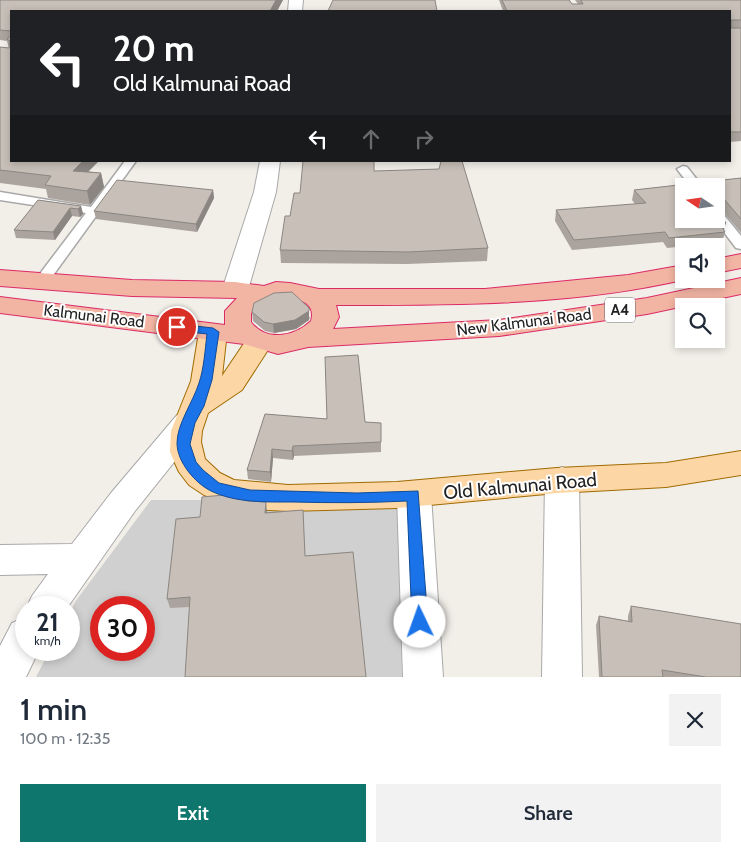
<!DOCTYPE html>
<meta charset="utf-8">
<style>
body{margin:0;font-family:Cabin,sans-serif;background:#f2f2f3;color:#1f2937;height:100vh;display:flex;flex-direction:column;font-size:19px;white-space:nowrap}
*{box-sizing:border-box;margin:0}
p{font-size:16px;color:#747a83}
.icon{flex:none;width:28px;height:28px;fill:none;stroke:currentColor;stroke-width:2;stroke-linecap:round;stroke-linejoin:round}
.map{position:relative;height:677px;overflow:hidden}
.drawer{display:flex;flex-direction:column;background:#fff;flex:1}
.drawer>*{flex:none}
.guide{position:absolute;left:10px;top:10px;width:721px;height:152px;border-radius:0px;box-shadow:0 2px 8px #0003;background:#202124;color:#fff;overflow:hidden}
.needle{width:32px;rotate:283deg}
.fabs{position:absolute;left:675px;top:178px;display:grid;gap:10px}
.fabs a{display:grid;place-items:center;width:50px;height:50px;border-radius:0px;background:#fff;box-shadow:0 2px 8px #0003;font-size:25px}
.speed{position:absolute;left:15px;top:596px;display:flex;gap:10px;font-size:25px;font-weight:700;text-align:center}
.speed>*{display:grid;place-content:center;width:65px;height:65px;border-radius:50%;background:#fff;box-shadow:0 2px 8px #0003;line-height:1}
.speed small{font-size:12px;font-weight:400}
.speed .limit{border:8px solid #d22;background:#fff;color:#111}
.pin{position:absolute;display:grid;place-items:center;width:42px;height:42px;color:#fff;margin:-21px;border:2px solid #fff;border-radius:50%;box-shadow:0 1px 5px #0007}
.me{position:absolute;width:55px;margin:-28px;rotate:357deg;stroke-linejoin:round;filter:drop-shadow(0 0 4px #0008)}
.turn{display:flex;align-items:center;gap:18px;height:105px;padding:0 20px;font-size:22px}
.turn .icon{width:65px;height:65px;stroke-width:2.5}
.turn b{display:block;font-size:35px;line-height:42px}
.lanes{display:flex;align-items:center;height:48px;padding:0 20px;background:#0003;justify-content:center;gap:25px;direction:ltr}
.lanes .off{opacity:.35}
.round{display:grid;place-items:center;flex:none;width:52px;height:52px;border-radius:0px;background:#f2f2f3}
.overview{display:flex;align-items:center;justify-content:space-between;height:85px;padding:0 20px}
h1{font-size:30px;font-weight:600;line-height:38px}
.action{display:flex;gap:10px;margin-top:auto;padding:10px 20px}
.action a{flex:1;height:58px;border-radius:0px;background:#0f766e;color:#fff;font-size:20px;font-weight:600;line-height:58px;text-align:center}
.action a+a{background:#f2f2f3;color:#1f2937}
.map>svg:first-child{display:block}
.religious{fill:#d0d0d0;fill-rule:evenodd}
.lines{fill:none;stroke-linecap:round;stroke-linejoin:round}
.service-casing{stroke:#a9a9a9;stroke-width:3}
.minor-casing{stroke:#a9a9a9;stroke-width:2}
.primary-casing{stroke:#a06b00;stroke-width:2}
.trunk-casing{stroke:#dc2a67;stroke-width:2}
.service{fill:#fff;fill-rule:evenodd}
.minor{fill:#fff;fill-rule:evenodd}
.primary{fill:#fcd6a4;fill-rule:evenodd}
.trunk{fill:#f2b4a3;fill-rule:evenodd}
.wall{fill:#aba49e}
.shaded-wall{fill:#8b8681}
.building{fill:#c7bfb8;stroke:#8b8681}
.route{fill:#1a73e8;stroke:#114b97}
.labels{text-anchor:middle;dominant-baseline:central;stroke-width:4;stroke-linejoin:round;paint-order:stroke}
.shield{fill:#fff;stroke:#646464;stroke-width:1}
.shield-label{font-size:15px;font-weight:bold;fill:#222}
.street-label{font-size:16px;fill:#222;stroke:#fff}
.near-street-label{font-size:19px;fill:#222;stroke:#fff}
</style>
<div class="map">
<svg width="741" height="677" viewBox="0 0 741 677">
<rect width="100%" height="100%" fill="#f2efe9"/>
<path class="religious" d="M151,500H252L398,506L402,677H36L50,650H69V615L75,602ZM101,608H144V650H101Z"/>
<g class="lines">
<g class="service-casing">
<path id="service" d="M125,161H136L46,285H36L34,282L36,279L86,213L0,200V192L91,207Z
M683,166L687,167L702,186H690L677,169Z
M716,209L720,210L741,236V249L736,248L714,219H716Z"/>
</g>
<g class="minor-casing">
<path id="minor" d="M289,0H303L302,11H288Z
M260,161H280L276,192L248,290L244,295L235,298L226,295L222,290L254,192Z
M188,412L199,415L203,423L199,431L135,511L67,608L26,609L32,596L48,574L0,575V545L72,544L111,493L177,415Z
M562,467L574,471L579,480L582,677H542L545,480L550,471Z
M414,482L426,486L431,495L443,677H403L397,495L402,486Z
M26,617V650H39L26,677H0V646L12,623Z"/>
</g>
<g class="primary-casing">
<path id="primary" d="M213,324L223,326L227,332L222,376L249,336L259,333L269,336L273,342L242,390L208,413L202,431L201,442L205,459L220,473L234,480L288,485L397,482L557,468L666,463L741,451V475L666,487L557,493L397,508L288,511L250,509L233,505L204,495L189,485L179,472L170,452L171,431L191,381L199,332L203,326Z"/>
</g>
<g class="trunk-casing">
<path id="trunk" d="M741,254V268L716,273V259Z
M684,265V279H687C572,306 453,305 336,305L339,317L333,329L499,320L647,298L741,278V294L647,314L499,336L308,347L278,354L244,344L0,313V297L225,325V311L237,298L132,296L0,286V270L132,280L235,282L264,286L276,282L290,283L319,289H485L628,275ZM279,298C294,298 317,300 311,321C294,337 266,342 251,322V313L259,305Z"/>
</g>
<use href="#service" class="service"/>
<use href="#minor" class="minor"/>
<use href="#primary" class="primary"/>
<use href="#trunk" class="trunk"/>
</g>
<path class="wall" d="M0,0H283L277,11H11V161L101,173L104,187L90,205L48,198L46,189L0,183V47L9,48L7,41L0,40Z
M499,0H569L572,4H578L575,0H741V28H731H741V141L730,142V11H503Z
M374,171L488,248L487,261L407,264L281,263L280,250L290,216L300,193Z
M741,178V233L721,209L716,207L684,186L726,223L724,230L725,232L722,242L667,248L663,242L572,250L555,221L556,210L635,204L632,200L634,190Z
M213,190L214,198L197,232L96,219L94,211Z
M38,200L81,206L83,214L80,217L72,216L55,240L16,238L14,230Z
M252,312L310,317L309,320L296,329L274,333L265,331L253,321Z
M265,414L381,423V452L294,456L293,460L273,458L271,482L248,479L247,470Z
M303,510L305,556L190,607L170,608L167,599L200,517Z
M631,606L741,677H599L596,625L599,616L628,621V616Z"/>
<path class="shaded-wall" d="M276,0H283L277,11H270Z
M83,161H99L76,184L73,171Z
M101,173L104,187L90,205L87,191Z
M213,190L214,198L197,232L196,224Z
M81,206L83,214L80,217L78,209Z
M70,208L72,216L55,240L53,232Z
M309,308V320L296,329L274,333L273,324Z
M293,446L294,456L293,460L292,451Z
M272,449L273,458L271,482L270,472Z
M266,502L267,512L266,522L265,513Z"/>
<path class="building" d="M0,0H276L270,11H11V31L0,30Z
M333,0H435L437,11H328Z
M502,0H569L572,4H583L581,0H741V20H731V28H741V132H730V11H507Z
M11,36V161H83L73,171L101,173L87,191L45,185L51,176L0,170V47L9,48L10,41L7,39Z
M303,161H374V171L439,169L441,161H462L488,248L408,252L280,250L285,216H290L294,193H300Z
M741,178V219L724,199L719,197L716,206V186H684V219H716V210L726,223L720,224L725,232L669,238L665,232L574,240L556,210L646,203L634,190Z
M117,180L213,190L196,224L94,211Z
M38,200L81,206L78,209L70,208L53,232L14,230Z
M292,292L309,308V311L295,320L273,324L264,322L252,312L254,303L274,293Z
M358,355L365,422L381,423V442L293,446L292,451L272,449L270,472L247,470L265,414L327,419L325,357Z
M224,495L248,501L266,502L265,513L303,510L305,556L353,552L366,677H185L190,597L167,599L176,519L200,517L202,497Z
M631,606L741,624V677H706L662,670L663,677H602L599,616L632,622Z"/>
<path class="route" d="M177,324L213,328L219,332L212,380L204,406L195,423L190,444L196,462L203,470L219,483L250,490L357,493L418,491L428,622L426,628L420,630L415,628L412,622L407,501C369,503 331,503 293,502C266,502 236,503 211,491C195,483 177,462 177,443C177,424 193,402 199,383C204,368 205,350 207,334L173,330V325Z"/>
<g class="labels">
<rect class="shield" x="605" y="297.5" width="30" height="25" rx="4"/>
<g class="shield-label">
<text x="620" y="310">A4</text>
</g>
<g class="street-label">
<text transform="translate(94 316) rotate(7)">Kalmunai Road</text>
<text transform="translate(524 322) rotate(-7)">New Kalmunai Road</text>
</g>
<g class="near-street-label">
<text transform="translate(520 486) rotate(-5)">Old Kalmunai Road</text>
</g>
</g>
</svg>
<div class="fabs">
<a><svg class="needle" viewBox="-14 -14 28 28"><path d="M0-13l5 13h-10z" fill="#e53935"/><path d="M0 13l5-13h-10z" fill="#747a83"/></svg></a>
<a><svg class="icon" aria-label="sound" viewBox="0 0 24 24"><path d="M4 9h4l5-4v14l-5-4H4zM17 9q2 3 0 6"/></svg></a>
<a><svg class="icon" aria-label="search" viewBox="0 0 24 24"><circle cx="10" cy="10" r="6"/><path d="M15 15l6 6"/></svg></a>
</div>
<div class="speed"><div>21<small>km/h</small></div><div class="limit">30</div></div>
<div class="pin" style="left:177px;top:327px;background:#d93025"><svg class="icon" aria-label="arrive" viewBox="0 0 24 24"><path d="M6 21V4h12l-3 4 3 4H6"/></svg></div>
<svg class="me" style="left:420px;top:622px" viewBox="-20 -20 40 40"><circle r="19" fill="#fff"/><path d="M0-13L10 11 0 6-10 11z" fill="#1a73e8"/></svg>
<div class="guide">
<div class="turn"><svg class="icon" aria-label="left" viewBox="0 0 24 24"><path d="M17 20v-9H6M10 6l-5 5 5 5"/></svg><div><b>20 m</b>Old Kalmunai Road</div></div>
<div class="lanes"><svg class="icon" aria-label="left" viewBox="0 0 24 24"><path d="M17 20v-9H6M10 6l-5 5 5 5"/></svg><svg class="icon off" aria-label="ahead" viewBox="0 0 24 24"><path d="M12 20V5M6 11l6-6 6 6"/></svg><svg class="icon off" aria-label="right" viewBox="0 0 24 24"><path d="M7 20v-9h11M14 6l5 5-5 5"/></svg></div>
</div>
</div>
<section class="drawer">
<div class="overview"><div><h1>1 min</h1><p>100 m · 12:35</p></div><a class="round"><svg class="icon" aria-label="close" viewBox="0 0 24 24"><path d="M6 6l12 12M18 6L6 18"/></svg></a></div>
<div class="action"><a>Exit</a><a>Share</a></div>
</section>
